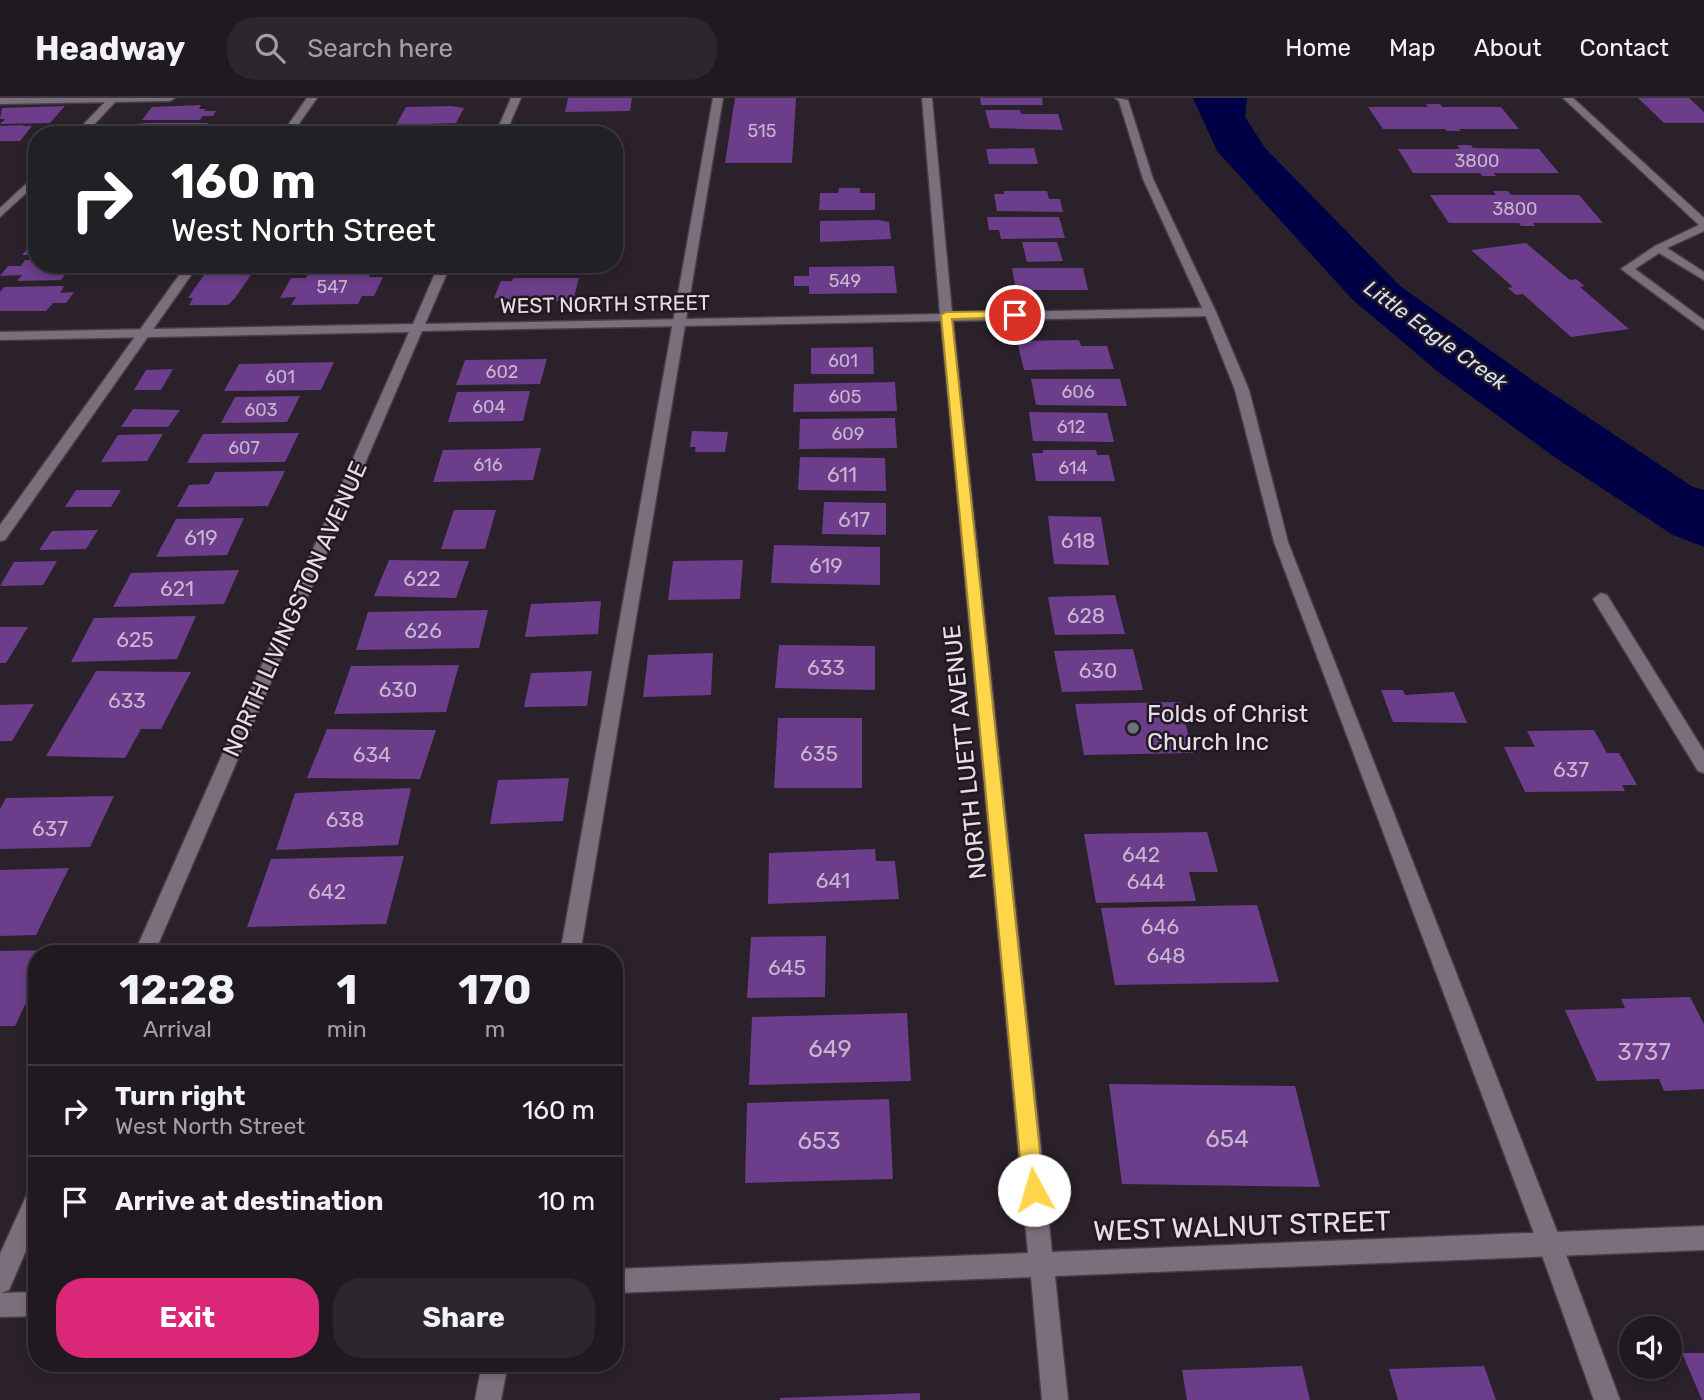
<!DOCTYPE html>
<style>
body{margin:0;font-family:Rubik,sans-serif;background:#2d262d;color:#f1f3f6;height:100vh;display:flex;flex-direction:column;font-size:26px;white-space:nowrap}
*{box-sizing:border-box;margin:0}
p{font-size:23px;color:#a2a0a5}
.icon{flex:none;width:38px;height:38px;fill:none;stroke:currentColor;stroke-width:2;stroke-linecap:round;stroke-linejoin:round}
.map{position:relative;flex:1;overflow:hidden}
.details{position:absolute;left:28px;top:847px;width:595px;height:427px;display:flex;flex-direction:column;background:#201920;border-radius:28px;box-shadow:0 4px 10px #0003,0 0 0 2px #3d383e}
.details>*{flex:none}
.banner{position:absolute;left:28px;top:28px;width:595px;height:147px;border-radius:28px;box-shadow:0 4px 10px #0003,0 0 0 2px #3d383e;background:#202124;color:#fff;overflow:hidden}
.fabs{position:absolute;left:1619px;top:1218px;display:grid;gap:14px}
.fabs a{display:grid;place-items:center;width:63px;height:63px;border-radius:50%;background:#201920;box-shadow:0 4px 10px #0003,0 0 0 2px #3d383e;font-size:35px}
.pin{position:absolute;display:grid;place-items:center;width:60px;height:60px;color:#fff;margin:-30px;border:4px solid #fff;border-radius:50%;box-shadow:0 2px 7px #0007}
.me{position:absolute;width:77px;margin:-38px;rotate:354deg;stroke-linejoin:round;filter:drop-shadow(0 0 5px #0008)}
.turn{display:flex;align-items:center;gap:24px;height:147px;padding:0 28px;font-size:32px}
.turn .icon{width:91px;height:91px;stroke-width:2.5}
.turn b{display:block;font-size:49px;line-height:60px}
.eta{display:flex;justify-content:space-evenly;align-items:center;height:119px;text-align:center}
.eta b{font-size:42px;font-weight:700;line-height:49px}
.cta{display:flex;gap:14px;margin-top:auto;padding:14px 28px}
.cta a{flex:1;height:80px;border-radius:28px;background:#db2777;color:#fff;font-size:28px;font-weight:700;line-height:80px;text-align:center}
.cta a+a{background:#2d262d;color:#f1f3f6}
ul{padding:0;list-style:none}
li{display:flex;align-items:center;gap:21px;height:91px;padding:0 28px;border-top:2px solid #3d383e}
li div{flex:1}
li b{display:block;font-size:26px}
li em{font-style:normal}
header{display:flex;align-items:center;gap:42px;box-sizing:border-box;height:98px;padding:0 35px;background:#201920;border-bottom:2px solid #3d383e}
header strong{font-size:33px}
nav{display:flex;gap:38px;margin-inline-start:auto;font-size:24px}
.search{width:490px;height:63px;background:#2d262d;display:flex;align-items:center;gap:18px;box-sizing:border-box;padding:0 24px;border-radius:28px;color:#a2a0a5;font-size:26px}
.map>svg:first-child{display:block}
.water{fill:#000046}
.building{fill:#6c3d8a}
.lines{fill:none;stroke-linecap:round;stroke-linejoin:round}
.service-casing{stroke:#463d46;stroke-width:3}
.minor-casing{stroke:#463d46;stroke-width:3}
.service{fill:#7c6f7c;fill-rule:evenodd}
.minor{fill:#7c6f7c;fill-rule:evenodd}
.route{fill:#ffd54a;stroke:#a68a30;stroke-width:2}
.worship-dot{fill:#6b7280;stroke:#221821;stroke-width:2.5}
.labels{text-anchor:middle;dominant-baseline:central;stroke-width:5;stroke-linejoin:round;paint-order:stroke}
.far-number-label{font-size:18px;fill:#c8b6cf}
.far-street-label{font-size:21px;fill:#e6dfe6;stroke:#221821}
.far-water-label{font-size:21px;font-style:italic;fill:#d4e1f6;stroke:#221821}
.number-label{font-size:21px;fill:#c8b6cf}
.street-label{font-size:24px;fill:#e6dfe6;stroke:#221821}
.poi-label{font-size:24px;fill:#e6dfe6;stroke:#221821;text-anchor:start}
.near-number-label{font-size:24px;fill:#c8b6cf}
.near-street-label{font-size:28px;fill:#e6dfe6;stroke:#221821}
</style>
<header>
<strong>Headway</strong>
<div class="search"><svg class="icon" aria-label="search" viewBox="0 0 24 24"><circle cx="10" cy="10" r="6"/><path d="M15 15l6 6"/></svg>Search here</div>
<nav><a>Home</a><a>Map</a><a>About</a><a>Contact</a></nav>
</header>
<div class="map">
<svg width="1704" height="1302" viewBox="0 0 1704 1302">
<rect width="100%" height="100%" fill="#2b212b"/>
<path class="water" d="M1193,0H1247L1245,19L1265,50L1400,188L1535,284L1693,389L1704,392V449L1673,437L1553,358L1442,277L1353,202L1217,53Z"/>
<path class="building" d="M568,0H632L630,13L565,14Z
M735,0H796L792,65H725Z
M980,0H1042L1043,7H981Z
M1638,0H1689L1704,14V25H1664Z
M1426,6H1440L1442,9H1501L1519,31H1459L1461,33H1447L1445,31H1383L1368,9H1428Z
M201,7L199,11H206L204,13H216L213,18H203L200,22H142L152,9Z
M65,8L50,25L0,26L5,21H0L2,10Z
M452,8L464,10L456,25L396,27L406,9Z
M985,12H1020L1021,16H1058L1063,32L990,30Z
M147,25H208L199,37H128L137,26Z
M24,27L22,28H32L20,43H0V28Z
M1457,47H1471L1473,50L1539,51L1559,75H1494L1496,78H1482L1480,75H1413L1398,51H1460Z
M1034,50L1038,66H989L986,51Z
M839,90H860V95H875V112H819L820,95H838Z
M1004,93H1047L1049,101H1060L1063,114L997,113L994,96H1004Z
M1493,93H1508L1511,97H1579L1603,125H1533L1535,128H1521L1519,125H1449L1430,97H1496Z
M987,119H1059L1065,140L1001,141L999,132H989Z
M878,122L889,124L891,141L820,144V123Z
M37,140V157H22Z
M1022,144H1057L1063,163L1027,164Z
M1526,145L1570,182L1576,181L1585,188L1580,189L1629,231L1571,239L1523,196L1516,197L1508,190L1513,189L1471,152Z
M25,162H37V166H73L61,182L17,183L22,177L0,178L8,168H21Z
M231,166L257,168L235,200L228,207H189L193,200H188L210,168Z
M304,166H386L382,176H370L369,179H383L374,198H362L358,206L291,207L296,199L280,200L291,180H306L311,170H302Z
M894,168L897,195L809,196V188H794V178H809V169Z
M1012,170H1083L1088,192H1016Z
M513,180H579L573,203L507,204L508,200H494L501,183H512Z
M64,188L60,195L74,194L66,205H53L46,213H0V194L4,189Z
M1079,242L1081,248H1107L1114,271L1024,272L1017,243Z
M873,249L874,276H811V250Z
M547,261L540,286L456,287L465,262Z
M334,264L321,292L224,293L239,266Z
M173,271L161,292H134L146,272Z
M1031,281H1120L1127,308L1036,307Z
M895,284L897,313L793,314L794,286Z
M530,293L523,323L448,324L457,294Z
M300,298L287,324L221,325L235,299Z
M133,311L180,312L168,329H121Z
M1029,314L1107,315L1114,344L1033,343Z
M895,320L897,350L799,351L800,321Z
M692,333L728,334L725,354H695L696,349H690Z
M299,335L285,364L187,365L203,336Z
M163,336L147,363L101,364L118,337Z
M541,350L533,382L433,384L443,352Z
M1043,352H1096L1097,357H1109L1115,383H1036L1032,355H1043Z
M800,359L885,360L886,393L798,392Z
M285,373L268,408L177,409L189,387L209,386L215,374Z
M76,392H121L111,409H65Z
M824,404L886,405V437L822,436Z
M454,412H496L485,451H441Z
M1048,418L1101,419L1109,467L1054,466Z
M244,420L227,457L156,459L176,421Z
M98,432L86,451L39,452L52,433Z
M774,447L880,449V487L771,485Z
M389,462L469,463L456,500L374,498Z
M743,462L740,501L668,502L673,463Z
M57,463L43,487L0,488L14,464Z
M239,472L224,506L113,509L131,475Z
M1115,497L1125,536L1055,537L1048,499Z
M601,503L598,536L525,539L531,506Z
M488,512L479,550L356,552L368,514Z
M196,518L177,561L71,564L94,520Z
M0,529H28L6,565H0Z
M779,547L875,548V592L775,590Z
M1133,551L1143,592L1062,594L1054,553Z
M713,555L711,597L643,599L648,557Z
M459,567L446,614L334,616L351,568Z
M96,573L191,574L161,631H141L125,660L46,658Z
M592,573L587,608L524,609L531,575Z
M1381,592H1403L1405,597L1454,594L1467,625L1393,624Z
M1180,604L1193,655L1084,657L1075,606Z
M34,606L12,643H0V607Z
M778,620H862V690H774Z
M327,631L436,632L420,681L307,680Z
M1594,632L1607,655H1619L1637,687H1622L1625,693L1525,694L1504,649H1535L1527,633Z
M569,680L563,723L490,726L498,682Z
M411,690L398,747L276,752L295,695Z
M114,698L90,749L0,751V711L6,700Z
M1207,734L1218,774H1189L1196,803L1096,805L1084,736Z
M875,751L876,763H895L899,801L768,806L769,755Z
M404,758L386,826L247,829L271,761Z
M69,770L36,837L0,838V772Z
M1257,807L1279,884L1115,887L1101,810Z
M826,838L825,899L747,900L751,839Z
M389,847L387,856H235L237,850Z
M51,852L49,856H37V882L15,928H0V853Z
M1690,899L1704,926V991L1664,993L1659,981L1597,983L1565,912L1625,910L1621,901Z
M907,915L911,983L749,987L752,919Z
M1109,986L1295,988L1320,1089L1122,1086Z
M889,1001L893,1081L745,1085L747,1005Z
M1682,1255H1704V1302H1702Z
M1302,1268L1310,1302H1187L1182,1272Z
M1484,1268L1496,1302H1398L1389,1271Z
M920,1295V1302H780V1300Z"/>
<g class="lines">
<g class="service-casing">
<path id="service" d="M0,0H175L170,3L0,6Z
M307,0H317L291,37H281Z
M713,0H723L580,856H560Z
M1115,0L1128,2L1153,81L1216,214L1249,292L1288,444L1562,1146L1620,1302H1594L1538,1146L1274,444L1235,292L1204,214L1143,81L1119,3Z
M1563,0H1573L1704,120V133L1667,150L1704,174V182L1659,155L1635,171L1704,222V232L1621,171L1655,148L1699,127Z
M187,166H199L5,442L0,443V427Z
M482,1265H508L501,1302H475Z"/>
</g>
<g class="minor-casing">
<path id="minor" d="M109,0H119L84,37H73Z
M511,0H521L505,37H495Z
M922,0H932L952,215L1210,210L1216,214L1210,218L953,223L1052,1154L1704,1128V1152L1055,1178L1068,1302H1042L1031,1179L614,1195V1171L1028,1155L941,223L422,233L154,856H134L409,234L0,242V234L413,226L439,166H451L425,226L940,216Z
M37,76V85L0,119V110Z
M1601,495L1607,497L1704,653V675L1698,673L1593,501Z
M37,1089V1127L9,1192L1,1195L37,1194V1218L0,1219V1156L29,1092Z"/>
</g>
<use href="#service" class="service"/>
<use href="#minor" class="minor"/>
</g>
<path class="route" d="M1015,213L1021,217L1019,219L952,221L1044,1092L1041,1099L1034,1102L1026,1099L1023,1092L941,217L946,214Z"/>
<circle class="worship-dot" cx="1133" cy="630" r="7"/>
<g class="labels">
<g class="far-number-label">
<text x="762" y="33">515</text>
<text x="1477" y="63">3800</text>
<text x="1515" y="111">3800</text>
<text x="845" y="183">549</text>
<text x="332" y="189">547</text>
<text x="843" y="263">601</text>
<text x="502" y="274">602</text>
<text x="280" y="279">601</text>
<text x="1078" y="294">606</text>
<text x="845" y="299">605</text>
<text x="489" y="309">604</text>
<text x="261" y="312">603</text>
<text x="1071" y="329">612</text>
<text x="848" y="336">609</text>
<text x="244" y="350">607</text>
<text x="488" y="367">616</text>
<text x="1073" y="370">614</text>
</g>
<g class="far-street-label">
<text transform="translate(605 206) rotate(-1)">WEST NORTH STREET</text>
</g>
<g class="far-water-label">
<text transform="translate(1436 237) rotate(36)">Little Eagle Creek</text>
</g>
<g class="number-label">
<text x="842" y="376">611</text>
<text x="854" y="421">617</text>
<text x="201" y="439">619</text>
<text x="1078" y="442">618</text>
<text x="826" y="467">619</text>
<text x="422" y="480">622</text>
<text x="177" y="490">621</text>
<text x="1086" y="517">628</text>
<text x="423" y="532">626</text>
<text x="135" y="541">625</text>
<text x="826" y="569">633</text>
<text x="1098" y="572">630</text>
<text x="398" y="591">630</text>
<text x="127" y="602">633</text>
<text x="819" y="655">635</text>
<text x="372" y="656">634</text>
<text x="1571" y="671">637</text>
<text x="345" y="721">638</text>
<text x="50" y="730">637</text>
<text x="1141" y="756">642</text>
<text x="833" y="782">641</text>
<text x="1146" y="783">644</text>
<text x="327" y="793">642</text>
<text x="1160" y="828">646</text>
<text x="1166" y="857">648</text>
<text x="787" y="869">645</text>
</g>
<g class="street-label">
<text transform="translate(295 511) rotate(-66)">NORTH LIVINGSTON AVENUE</text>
<text transform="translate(965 654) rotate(-96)">NORTH LUETT AVENUE</text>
</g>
<g class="poi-label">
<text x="1147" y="616">Folds of Christ<tspan x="1147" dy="28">Church Inc</tspan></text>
</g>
<g class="near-number-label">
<text x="830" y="951">649</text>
<text x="1644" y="954">3737</text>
<text x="1227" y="1041">654</text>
<text x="819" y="1043">653</text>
</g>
<g class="near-street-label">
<text transform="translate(1242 1128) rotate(-2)">WEST WALNUT STREET</text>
</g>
</g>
</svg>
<div class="fabs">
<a><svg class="icon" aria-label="sound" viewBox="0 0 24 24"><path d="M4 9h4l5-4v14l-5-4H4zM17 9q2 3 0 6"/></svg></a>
</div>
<div class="pin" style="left:1015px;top:217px;background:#d93025"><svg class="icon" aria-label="arrive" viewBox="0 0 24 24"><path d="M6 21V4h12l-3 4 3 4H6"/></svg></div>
<svg class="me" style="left:1034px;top:1092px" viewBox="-20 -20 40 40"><circle r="19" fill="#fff"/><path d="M0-13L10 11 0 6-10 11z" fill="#ffd54a"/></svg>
<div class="banner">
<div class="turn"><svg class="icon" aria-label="right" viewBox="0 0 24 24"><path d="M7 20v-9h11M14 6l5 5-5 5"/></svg><div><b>160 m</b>West North Street</div></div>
</div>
<section class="details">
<div class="eta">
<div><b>12:28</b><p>Arrival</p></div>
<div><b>1</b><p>min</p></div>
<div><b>170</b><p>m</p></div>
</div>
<ul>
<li><svg class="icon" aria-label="right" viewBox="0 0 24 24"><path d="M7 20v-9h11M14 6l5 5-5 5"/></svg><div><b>Turn right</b><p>West North Street</p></div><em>160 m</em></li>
<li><svg class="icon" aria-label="arrive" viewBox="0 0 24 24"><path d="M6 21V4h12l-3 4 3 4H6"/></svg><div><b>Arrive at destination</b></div><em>10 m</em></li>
</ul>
<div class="cta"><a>Exit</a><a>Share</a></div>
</section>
</div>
